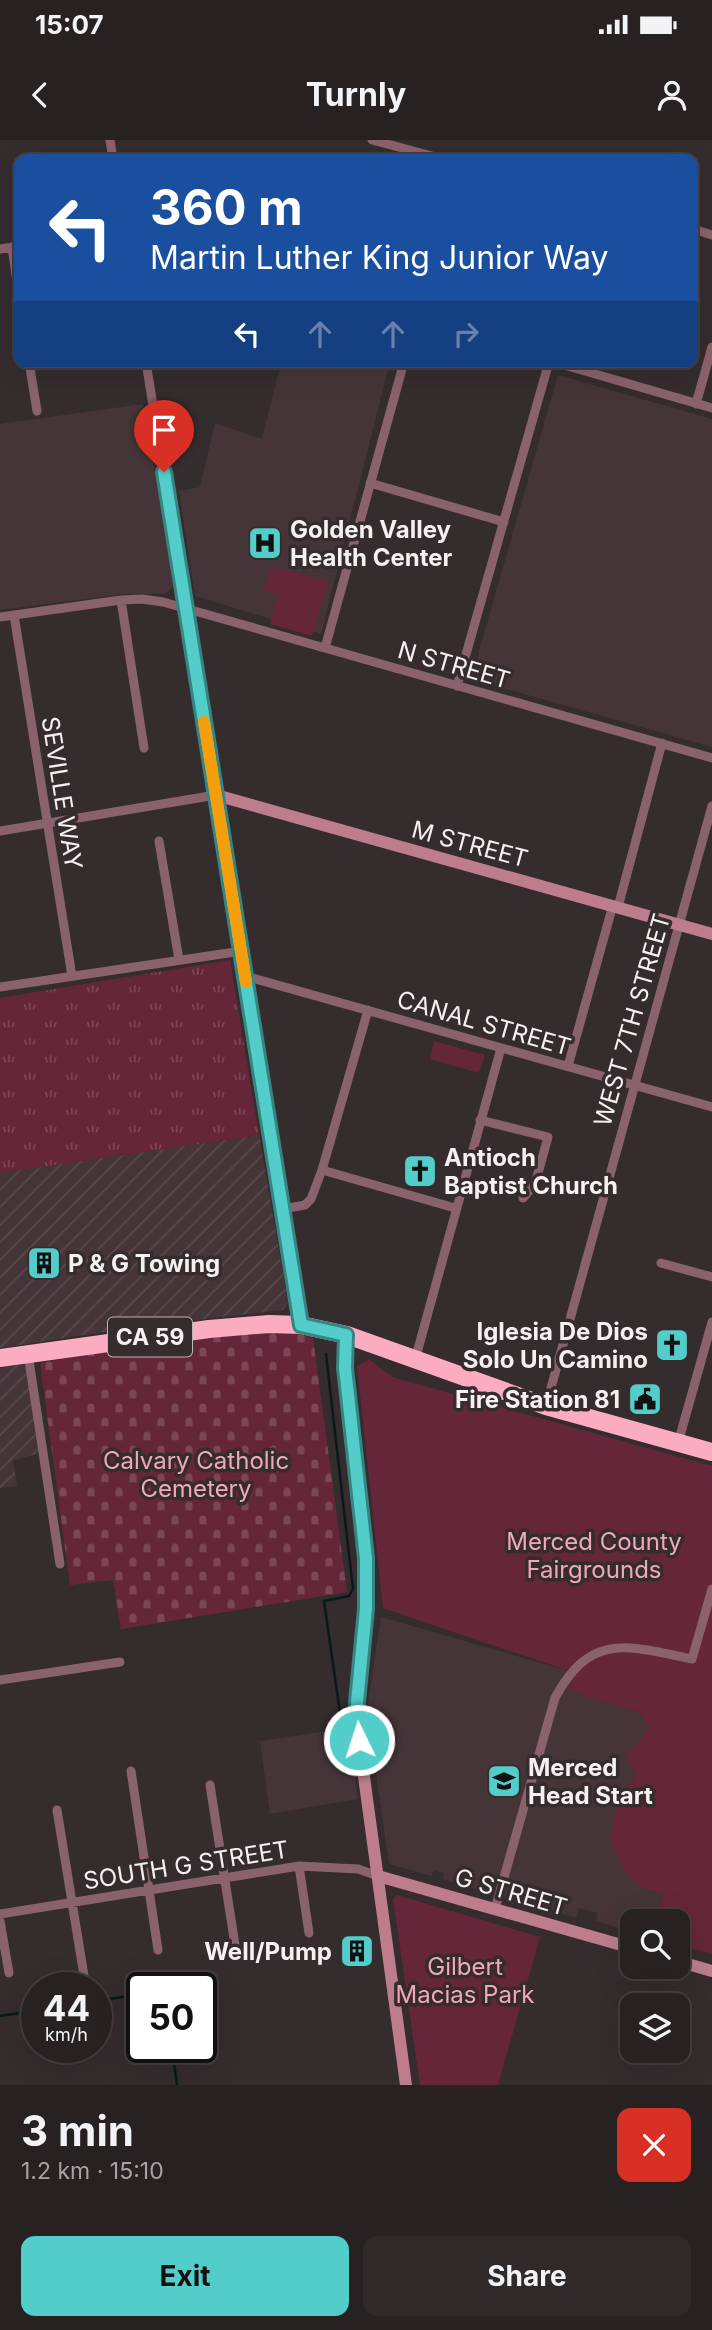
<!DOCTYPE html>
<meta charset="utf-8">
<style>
body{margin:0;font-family:Inter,sans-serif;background:#30292a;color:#f1f3f6;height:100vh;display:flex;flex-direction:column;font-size:26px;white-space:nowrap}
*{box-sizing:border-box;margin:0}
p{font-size:23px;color:#a5a3a5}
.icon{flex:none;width:38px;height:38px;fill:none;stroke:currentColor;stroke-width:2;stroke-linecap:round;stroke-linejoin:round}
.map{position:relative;height:1945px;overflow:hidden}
.panel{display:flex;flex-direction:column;background:#282122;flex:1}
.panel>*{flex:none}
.top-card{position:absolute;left:14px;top:14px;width:684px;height:214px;border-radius:14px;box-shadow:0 7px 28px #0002,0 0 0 2px #443e40;background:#1a4fa0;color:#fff;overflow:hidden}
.fabs{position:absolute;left:620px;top:1769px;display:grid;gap:14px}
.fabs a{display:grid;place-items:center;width:70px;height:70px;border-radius:14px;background:#282122;box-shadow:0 7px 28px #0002,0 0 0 2px #443e40;font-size:35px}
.speed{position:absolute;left:21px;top:1832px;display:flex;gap:14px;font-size:35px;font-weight:700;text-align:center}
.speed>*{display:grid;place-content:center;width:91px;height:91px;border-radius:50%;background:#282122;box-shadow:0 7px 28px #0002,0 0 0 2px #443e40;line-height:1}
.speed small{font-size:18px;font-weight:400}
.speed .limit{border:4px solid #111;border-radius:10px;background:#fff;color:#111}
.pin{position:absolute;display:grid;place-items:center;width:60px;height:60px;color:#fff;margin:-72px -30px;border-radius:50% 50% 50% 0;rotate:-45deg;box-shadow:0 0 7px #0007}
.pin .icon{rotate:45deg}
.me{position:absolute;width:77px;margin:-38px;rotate:356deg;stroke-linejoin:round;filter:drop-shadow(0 0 5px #0008)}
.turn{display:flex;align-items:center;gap:24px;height:147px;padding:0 21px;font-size:32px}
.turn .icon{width:91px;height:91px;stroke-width:2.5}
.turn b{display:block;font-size:49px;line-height:60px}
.lanes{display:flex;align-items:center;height:66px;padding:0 21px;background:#0003;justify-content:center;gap:35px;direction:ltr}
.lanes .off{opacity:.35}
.round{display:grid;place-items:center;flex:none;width:74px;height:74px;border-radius:14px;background:#30292a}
.headline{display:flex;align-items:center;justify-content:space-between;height:119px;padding:0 21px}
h1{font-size:42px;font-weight:700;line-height:52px}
.button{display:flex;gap:14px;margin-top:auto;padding:14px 21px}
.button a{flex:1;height:80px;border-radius:14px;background:#53cdc9;color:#111;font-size:28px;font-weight:700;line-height:80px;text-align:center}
.button a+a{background:#30292a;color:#f1f3f6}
.status{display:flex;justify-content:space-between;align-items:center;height:49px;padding:0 35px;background:#282122;direction:ltr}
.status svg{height:19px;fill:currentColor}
header{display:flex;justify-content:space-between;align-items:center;height:91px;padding:0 21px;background:#282122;font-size:32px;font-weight:700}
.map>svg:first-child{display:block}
.built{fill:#453539}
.industrial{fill:url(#industrial-furrows)}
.grass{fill:url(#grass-tufts)}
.cemetery{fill:url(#cemetery-stones)}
.park{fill:#66263a}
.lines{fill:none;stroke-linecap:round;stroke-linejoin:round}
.stream{stroke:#091a1a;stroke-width:2.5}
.street{stroke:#8a626b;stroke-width:9}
.secondary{stroke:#bd7d8d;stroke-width:12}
.highway{stroke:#fcacc0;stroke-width:18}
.route-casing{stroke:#368583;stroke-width:18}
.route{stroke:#53cdc9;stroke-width:12}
.slow{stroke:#f59e0b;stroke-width:12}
.labels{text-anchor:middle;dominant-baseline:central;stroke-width:7;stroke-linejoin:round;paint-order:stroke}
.shield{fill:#352c2e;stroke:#bcb5b7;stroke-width:2}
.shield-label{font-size:23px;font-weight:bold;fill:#f6f0f2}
.poi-label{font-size:24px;font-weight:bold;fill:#f6f0f2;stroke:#352c2e;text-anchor:start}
.street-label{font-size:24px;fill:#f6f0f2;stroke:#352c2e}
.park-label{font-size:24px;fill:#f1a7b9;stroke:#352c2e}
</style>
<div class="status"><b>15:07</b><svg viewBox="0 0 49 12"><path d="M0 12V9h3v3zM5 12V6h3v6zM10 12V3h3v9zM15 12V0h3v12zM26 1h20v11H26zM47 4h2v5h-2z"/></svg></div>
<header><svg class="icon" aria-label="back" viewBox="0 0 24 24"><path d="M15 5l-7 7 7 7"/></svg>Turnly<svg class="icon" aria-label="person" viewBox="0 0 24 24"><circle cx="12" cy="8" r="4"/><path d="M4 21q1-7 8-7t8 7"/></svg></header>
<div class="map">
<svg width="712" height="1945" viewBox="0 0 712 1945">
<defs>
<pattern id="industrial-furrows" width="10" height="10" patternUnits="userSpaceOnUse" patternTransform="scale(1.75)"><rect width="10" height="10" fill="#453539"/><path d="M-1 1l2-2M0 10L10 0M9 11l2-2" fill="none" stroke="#57494c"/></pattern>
<pattern id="grass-tufts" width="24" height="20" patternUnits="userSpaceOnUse" patternTransform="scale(1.75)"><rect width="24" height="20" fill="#66263a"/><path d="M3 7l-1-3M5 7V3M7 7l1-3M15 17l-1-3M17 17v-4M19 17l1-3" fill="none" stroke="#7c4657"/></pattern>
<pattern id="cemetery-stones" width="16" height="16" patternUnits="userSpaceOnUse" patternTransform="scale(1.75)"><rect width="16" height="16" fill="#66263a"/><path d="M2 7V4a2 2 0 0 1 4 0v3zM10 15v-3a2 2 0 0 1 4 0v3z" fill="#7c4657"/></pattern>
</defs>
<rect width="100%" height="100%" fill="#352c2e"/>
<path class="built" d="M281,222H390L321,494L195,456L179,351L200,347L215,283L262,299Z
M558,235L712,279V607L471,539Z
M143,264L174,446L165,454H125L0,470V284Z
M381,1477L576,1533L568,1551L638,1572L650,1588L625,1616L636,1634L617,1664L640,1747L663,1754L654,1781L632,1782V1792L596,1781L598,1773L579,1768L577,1778L504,1756L505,1750L495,1747L492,1754L443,1739L444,1733L434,1730L431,1736L389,1724L367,1569Z
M348,1588L358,1659L270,1674L260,1601Z"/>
<path class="industrial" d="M259,995L288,1163L283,1170L143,1186L0,1208V1033Z
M26,1224L38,1314L13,1320L17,1346L0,1348V1228Z"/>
<path class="grass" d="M230,820L259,995L0,1033V858Z"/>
<path class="cemetery" d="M270,1192H294L313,1198L347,1452L121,1489L113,1440L70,1445L40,1223C116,1208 193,1198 270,1192Z"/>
<path class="park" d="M271,426L328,441L312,496L270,484L278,455L264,451Z
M434,901L485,915L479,933L430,919Z
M369,1219L392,1237L712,1326V1814L677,1804V1782L654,1781L663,1754L640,1747L628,1735L620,1723L610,1696L617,1664L636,1634L625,1616L650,1588L638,1572L568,1551L575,1533L383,1468L357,1226Z
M397,1755L540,1797L498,1945H420L393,1759Z"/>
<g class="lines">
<path class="stream" d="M326,1214L353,1449L349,1456L324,1461L341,1580
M96,1861L142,1854
M0,1876L37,1870
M172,1908L177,1945"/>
<path class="street" d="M110,0L113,19
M372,0L443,19
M693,89L712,95
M12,107L19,156
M0,109L19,106
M29,222L37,271
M146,222L301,1185
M554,222L712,268
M696,264L712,207
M370,343L504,382
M121,460L144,608
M14,475L72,836
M0,477L121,460L142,459L163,462L712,618
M325,508L404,222
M457,546L549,222
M0,691L216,655
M159,701L179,820
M618,767L662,603
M245,836L712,967
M0,847L242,811
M568,926L613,765
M480,980L548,997L535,1044L523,1058
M322,1030L455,1068
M283,1069L305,1065L311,1059L322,1030L368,870
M661,1123L712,1137
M28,1214L60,1424
M415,1220L501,908
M546,1266L712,666
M678,1303L712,1182
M0,1540L120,1522
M131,1631L158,1810
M210,1645L235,1805
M57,1670L86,1848
M299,1726L309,1793
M495,1769L555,1558C591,1491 628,1506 692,1519L712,1449
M0,1774L299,1726L358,1729L378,1736
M0,1781L9,1833"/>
<path class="secondary" d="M216,655L712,794
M347,1195L345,1228L366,1418V1469L357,1562L359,1600L406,1945
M378,1736L632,1808
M677,1821L712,1831"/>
<path class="highway" d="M0,1218L209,1189L269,1184L301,1185L347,1195L546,1266L712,1312"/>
</g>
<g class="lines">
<g class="route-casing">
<path id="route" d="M164,332L301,1185L346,1195L345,1228L366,1418V1469L357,1562L359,1600"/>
</g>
<use href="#route" class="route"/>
<path class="slow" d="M204,582L246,842"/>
</g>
<defs>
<g id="hospital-square" transform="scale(1.75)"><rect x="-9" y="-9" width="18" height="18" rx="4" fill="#53cdc9" stroke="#352c2e"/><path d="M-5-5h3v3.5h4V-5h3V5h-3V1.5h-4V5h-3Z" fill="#111"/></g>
<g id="church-square" transform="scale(1.75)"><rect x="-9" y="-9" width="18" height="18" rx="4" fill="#53cdc9" stroke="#352c2e"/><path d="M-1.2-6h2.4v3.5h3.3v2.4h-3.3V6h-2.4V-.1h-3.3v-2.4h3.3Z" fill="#111"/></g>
<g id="building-square" transform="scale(1.75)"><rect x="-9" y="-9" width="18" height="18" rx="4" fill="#53cdc9" stroke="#352c2e"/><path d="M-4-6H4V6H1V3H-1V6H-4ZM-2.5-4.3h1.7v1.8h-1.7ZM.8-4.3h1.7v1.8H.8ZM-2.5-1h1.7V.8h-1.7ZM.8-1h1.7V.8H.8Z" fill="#111"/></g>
<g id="civic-square" transform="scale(1.75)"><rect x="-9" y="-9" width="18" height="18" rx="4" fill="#53cdc9" stroke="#352c2e"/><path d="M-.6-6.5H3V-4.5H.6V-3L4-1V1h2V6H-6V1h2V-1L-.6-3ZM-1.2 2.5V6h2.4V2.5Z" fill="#111"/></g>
<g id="school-square" transform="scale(1.75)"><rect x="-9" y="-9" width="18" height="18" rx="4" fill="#53cdc9" stroke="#352c2e"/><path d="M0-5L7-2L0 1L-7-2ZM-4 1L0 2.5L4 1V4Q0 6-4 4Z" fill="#111"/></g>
</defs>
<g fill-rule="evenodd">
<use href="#hospital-square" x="265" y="403"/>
<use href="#church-square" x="420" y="1031"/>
<use href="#building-square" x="44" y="1123"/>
<use href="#church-square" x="672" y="1205"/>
<use href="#civic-square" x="645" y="1259"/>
<use href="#school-square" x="504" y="1641"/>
<use href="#building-square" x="357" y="1811"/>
</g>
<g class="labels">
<rect class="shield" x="108" y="1177.5" width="84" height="39" rx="5"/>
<g class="shield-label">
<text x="150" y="1197">CA 59</text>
</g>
<g class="poi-label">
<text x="290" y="389">Golden Valley<tspan x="290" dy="28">Health Center</tspan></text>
<text x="444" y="1017">Antioch<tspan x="444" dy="28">Baptist Church</tspan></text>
<text x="68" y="1123">P &amp; G Towing</text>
<text x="648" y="1191" text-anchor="end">Iglesia De Dios<tspan x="648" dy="28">Solo Un Camino</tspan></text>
<text x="620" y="1259" text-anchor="end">Fire Station 81</text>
<text x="528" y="1627">Merced<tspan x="528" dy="28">Head Start</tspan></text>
<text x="332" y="1811" text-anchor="end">Well/Pump</text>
</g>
<g class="street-label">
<text transform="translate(454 525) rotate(16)">N STREET</text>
<text transform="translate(62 653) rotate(81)">SEVILLE WAY</text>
<text transform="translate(470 704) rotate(15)">M STREET</text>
<text transform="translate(632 880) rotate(-74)">WEST 7TH STREET</text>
<text transform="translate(484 883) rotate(16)">CANAL STREET</text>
<text transform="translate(186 1725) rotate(-9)">SOUTH G STREET</text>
<text transform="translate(511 1752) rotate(16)">G STREET</text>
</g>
<g class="park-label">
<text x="196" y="1320">Calvary Catholic<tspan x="196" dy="28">Cemetery</tspan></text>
<text x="594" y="1401">Merced County<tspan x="594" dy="28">Fairgrounds</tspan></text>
<text x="465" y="1826">Gilbert<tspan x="465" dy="28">Macias Park</tspan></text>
</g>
</g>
</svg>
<div class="fabs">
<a><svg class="icon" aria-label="search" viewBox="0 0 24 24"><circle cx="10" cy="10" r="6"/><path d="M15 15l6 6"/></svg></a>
<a><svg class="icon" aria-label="layers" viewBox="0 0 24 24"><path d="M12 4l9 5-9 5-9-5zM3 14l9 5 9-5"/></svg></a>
</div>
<div class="speed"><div>44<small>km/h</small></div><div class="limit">50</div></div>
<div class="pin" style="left:164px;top:332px;background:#d93025"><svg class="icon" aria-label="arrive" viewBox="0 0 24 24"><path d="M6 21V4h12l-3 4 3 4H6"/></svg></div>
<svg class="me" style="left:359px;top:1600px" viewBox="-20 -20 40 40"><circle r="17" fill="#53cdc9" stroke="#fff" stroke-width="3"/><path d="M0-11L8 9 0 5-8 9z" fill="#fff"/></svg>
<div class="top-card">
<div class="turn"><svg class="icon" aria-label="left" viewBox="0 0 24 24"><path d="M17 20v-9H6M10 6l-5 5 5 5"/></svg><div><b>360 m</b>Martin Luther King Junior Way</div></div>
<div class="lanes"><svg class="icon" aria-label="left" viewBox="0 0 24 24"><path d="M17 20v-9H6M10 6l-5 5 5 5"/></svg><svg class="icon off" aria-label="ahead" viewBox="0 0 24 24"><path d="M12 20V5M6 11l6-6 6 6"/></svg><svg class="icon off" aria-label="ahead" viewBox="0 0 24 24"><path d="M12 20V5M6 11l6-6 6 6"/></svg><svg class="icon off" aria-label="right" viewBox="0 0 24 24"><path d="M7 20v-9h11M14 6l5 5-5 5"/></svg></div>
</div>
</div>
<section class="panel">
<div class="headline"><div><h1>3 min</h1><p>1.2 km · 15:10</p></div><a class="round" style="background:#d93025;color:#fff"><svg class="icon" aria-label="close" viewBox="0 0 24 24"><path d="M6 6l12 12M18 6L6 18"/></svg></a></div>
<div class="button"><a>Exit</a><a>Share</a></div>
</section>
